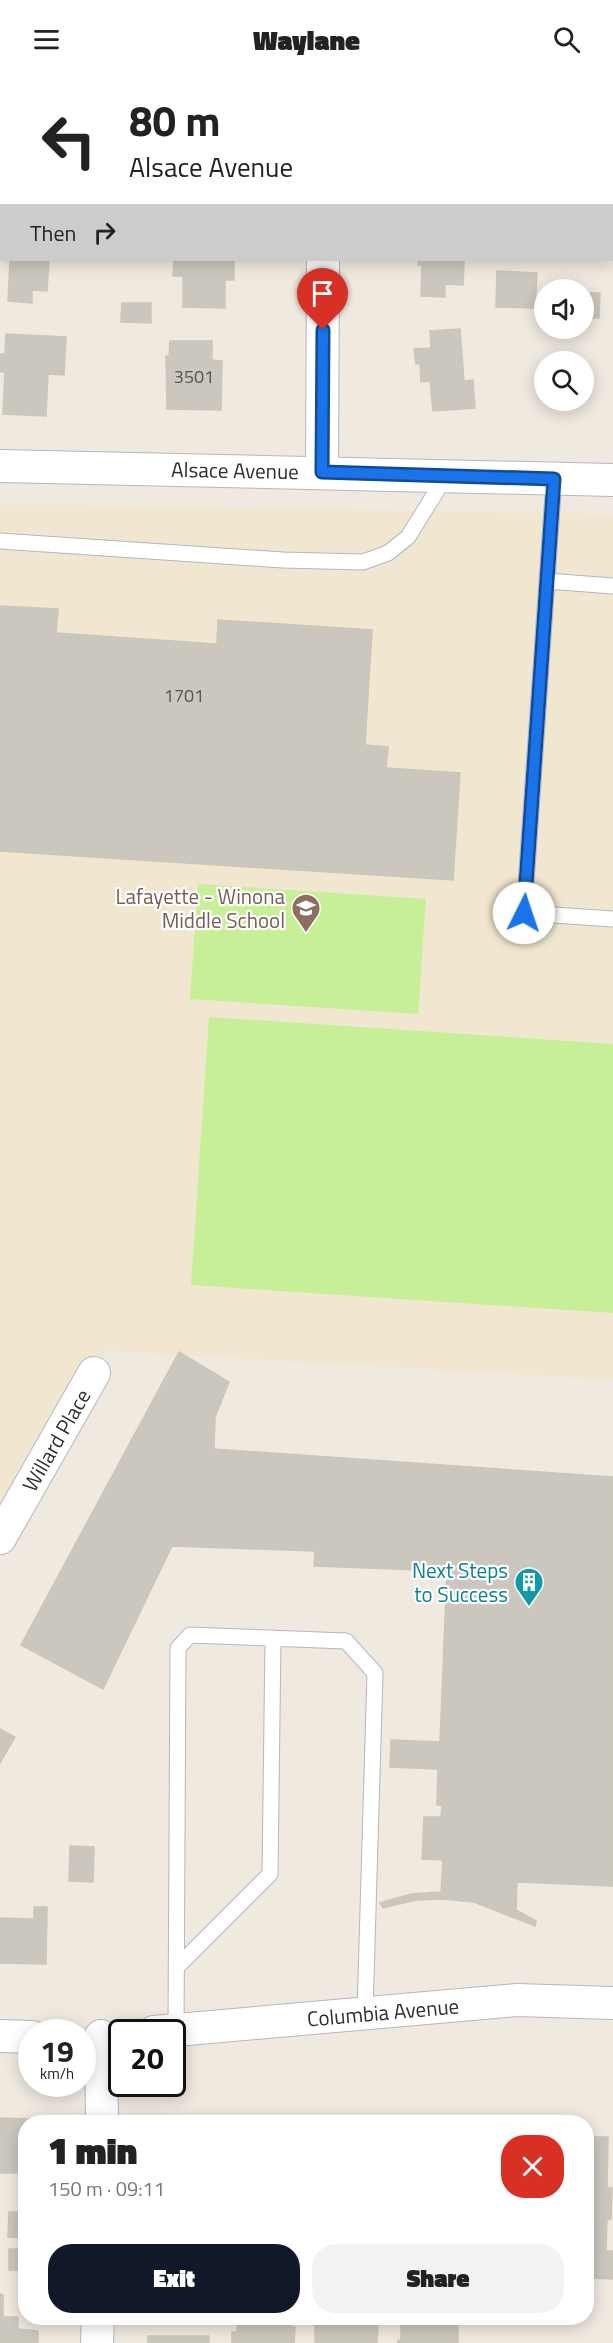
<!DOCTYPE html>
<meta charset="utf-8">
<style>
body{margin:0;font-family:"Titillium Web",sans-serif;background:#f2f2f2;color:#222;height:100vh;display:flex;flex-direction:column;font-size:22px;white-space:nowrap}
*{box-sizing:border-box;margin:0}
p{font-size:20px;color:#767676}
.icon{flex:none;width:33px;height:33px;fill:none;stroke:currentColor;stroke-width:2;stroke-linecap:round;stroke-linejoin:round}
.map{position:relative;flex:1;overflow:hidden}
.side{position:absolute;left:18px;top:2037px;width:576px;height:210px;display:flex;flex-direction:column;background:#fff;border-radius:24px;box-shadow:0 3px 15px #0003}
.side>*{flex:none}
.guide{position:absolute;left:0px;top:0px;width:614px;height:183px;box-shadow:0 3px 15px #0003;background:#fff;color:#222;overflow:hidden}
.buttons{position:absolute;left:534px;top:201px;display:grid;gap:12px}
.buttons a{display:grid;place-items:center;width:60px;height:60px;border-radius:50%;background:#fff;box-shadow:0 3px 15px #0003;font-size:30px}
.speed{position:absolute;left:18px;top:1941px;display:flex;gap:12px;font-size:30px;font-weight:700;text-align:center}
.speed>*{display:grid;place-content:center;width:78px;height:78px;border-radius:50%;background:#fff;box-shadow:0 3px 15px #0003;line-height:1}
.speed small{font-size:15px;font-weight:400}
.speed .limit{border:3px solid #111;border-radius:9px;background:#fff;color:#111}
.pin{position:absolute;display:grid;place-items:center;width:51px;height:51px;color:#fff;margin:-62px -26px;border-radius:50% 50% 50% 0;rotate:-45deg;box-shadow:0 0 6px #0007}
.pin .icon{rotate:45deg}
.me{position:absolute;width:66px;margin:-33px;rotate:4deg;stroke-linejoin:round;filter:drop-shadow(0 0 4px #0008)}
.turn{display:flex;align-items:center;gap:21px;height:126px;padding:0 30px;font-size:27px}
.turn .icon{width:78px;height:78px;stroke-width:2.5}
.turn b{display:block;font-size:42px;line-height:51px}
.then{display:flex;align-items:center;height:57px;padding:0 30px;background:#0003;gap:12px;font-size:22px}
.round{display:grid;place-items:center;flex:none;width:63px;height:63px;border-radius:24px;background:#f2f2f2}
.summary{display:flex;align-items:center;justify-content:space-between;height:102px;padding:0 30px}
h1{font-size:36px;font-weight:800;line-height:45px}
.cta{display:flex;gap:12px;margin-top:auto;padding:12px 30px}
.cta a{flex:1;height:69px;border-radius:24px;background:#111827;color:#fff;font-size:24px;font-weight:800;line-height:69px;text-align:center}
.cta a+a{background:#f2f2f2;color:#222}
header{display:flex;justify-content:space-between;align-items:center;height:78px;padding:0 30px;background:#fff;font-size:27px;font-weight:800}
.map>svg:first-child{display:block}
.education{fill:#f1e7d0}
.pitch{fill:#c7ef97}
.building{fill:#cbc7be;stroke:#ccc6b9;stroke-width:1.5}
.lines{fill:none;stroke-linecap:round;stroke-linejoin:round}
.lane-casing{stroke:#b4b6c2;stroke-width:17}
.street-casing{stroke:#b4b6c2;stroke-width:34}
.lane{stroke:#fff;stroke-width:15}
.street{stroke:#fff;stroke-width:32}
.route-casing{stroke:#114b97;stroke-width:15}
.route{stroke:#1a73e8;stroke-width:10}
.labels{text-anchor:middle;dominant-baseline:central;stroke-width:4.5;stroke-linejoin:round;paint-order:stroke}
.number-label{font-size:18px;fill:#555452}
.street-label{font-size:21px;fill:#2e2e2e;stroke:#fff}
.education-label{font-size:21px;fill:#785e54;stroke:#fff;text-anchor:end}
.culture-label{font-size:21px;fill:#0d838f;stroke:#fff;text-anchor:end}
</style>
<header><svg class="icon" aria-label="menu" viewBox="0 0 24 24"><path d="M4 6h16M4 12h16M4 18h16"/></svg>Waylane<svg class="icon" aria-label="search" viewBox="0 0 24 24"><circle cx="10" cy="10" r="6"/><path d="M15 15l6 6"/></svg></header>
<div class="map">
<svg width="613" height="2265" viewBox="0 0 613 2265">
<rect width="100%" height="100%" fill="#efe9e0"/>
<path class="education" d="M0,426L613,436V1302L106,1273L0,1437Z"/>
<path class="pitch" d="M198,806L426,821L418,936L190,921Z
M209,939L613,966V1235L191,1207Z"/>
<path class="building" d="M0,0H37L2,2V38Z
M410,0H478V2H410Z
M0,77H2V134H0Z
M10,182H49L47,213L32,212V225L8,223Z
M174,182L234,183V202H225V230L183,229V198H173Z
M418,182H464L463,207L445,206V219L421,218L422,187H418Z
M497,193L537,195L535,230L496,229Z
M584,215H600L599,240H584Z
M122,225H151V245L121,244Z
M460,251L464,303L473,302L475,330L433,333L430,303L421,304L420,285L416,286L414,271L431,270L430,253Z
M6,256L66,259L64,297L48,296L46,338L3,336L5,294H0V276H5Z
M170,263H212V282L222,283L221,332L167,331L166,278H169Z
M0,528L58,531L56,555L217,566L218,542L372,552L365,667L388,669L386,690L460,695L453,802L0,773Z
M179,1274L229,1304L215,1339L214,1371L613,1399V1808L517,1804L516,1832L536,1843L535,1848L474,1824L441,1821L416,1822L383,1830L380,1825L411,1816L441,1814L443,1782L422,1781L424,1739H441L442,1727H437L438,1691L390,1689L391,1662L440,1664L447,1493L314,1488L315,1473L172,1468L103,1611L21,1567Z
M0,1651L15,1659L0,1685Z
M70,1768L94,1769L93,1804L69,1803Z
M34,1829H47L46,1886L0,1885V1840L34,1841Z
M0,2040L30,2041V2044H26V2119H22V2095H0Z
M586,2059H608L607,2110H612L611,2141H607L606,2173H613V2201L586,2200Z
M9,2134H26V2160L8,2159Z
M9,2171H26V2192H9Z
M0,2216L3,2217V2239H18V2251L38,2253V2265H0Z
M238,2240H291V2249H295L294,2265H232V2254H237Z
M315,2240H352V2247H378L377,2265H315Z
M458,2245V2265H398V2262L401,2263V2246Z
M148,2258H209V2265H148Z"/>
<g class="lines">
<g class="lane-casing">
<path id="lane" d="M554,401L524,835L613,841
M0,463L283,482L363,484L388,475L408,459L446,398
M547,503L613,508
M176,1890L270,1796L273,1560
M176,1953L178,1570L190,1557L346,1563L375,1595L365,1934"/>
</g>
<g class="street-casing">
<path id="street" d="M327,2V0
M0,388L613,402
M322,394L323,182
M0,1460L94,1295
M154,1954L517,1922L613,1925
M0,1958L32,1959
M101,1958L102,2044
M97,2265L98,2240"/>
</g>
<use href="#lane" class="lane"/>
<use href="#street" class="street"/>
</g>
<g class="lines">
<g class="route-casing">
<path id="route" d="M323,252L322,394L554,401L524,835"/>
</g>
<use href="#route" class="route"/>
</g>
<defs>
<g id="school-pin" transform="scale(1.5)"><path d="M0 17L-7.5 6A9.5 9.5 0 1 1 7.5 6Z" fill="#8d6e63" stroke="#fff"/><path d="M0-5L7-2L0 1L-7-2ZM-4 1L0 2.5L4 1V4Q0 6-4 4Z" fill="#fff"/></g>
<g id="building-pin" transform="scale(1.5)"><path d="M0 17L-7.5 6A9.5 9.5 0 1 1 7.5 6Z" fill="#0f9aa8" stroke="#fff"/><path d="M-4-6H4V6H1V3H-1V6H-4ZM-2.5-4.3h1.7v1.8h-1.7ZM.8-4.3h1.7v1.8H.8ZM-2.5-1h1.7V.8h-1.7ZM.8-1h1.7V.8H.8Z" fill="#fff"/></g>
</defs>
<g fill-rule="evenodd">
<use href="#school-pin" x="306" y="830"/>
<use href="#building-pin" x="529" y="1504"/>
</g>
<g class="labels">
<g class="number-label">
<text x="194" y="298">3501</text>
<text x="184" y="617">1701</text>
</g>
<g class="street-label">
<text transform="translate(235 392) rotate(1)">Alsace Avenue</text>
<text transform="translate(56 1362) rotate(-60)">Willard Place</text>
<text transform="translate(383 1934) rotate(-5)">Columbia Avenue</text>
</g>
<g class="education-label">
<text x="285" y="818">Lafayette - Winona<tspan x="285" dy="24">Middle School</tspan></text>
</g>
<g class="culture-label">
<text x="508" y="1492">Next Steps<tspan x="508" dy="24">to Success</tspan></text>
</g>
</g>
</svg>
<div class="buttons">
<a><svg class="icon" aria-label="sound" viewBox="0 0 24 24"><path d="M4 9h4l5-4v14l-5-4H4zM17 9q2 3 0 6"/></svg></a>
<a><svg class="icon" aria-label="search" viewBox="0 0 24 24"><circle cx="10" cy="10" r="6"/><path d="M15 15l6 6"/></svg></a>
</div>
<div class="speed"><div>19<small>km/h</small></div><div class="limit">20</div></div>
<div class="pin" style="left:323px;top:252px;background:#d93025"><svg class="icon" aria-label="arrive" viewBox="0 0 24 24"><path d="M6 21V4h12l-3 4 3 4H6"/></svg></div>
<svg class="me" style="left:524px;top:835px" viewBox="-20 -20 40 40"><circle r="19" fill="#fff"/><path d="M0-13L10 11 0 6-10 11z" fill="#1a73e8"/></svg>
<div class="guide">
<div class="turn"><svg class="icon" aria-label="left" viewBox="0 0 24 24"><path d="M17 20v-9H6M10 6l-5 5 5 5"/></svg><div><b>80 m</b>Alsace Avenue</div></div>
<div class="then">Then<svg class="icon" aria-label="right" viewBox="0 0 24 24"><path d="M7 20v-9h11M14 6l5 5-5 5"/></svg></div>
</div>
<section class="side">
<div class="summary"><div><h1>1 min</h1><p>150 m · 09:11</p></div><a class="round" style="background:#d93025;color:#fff"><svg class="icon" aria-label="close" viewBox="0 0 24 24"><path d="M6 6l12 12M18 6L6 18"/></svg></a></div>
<div class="cta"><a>Exit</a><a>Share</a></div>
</section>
</div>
